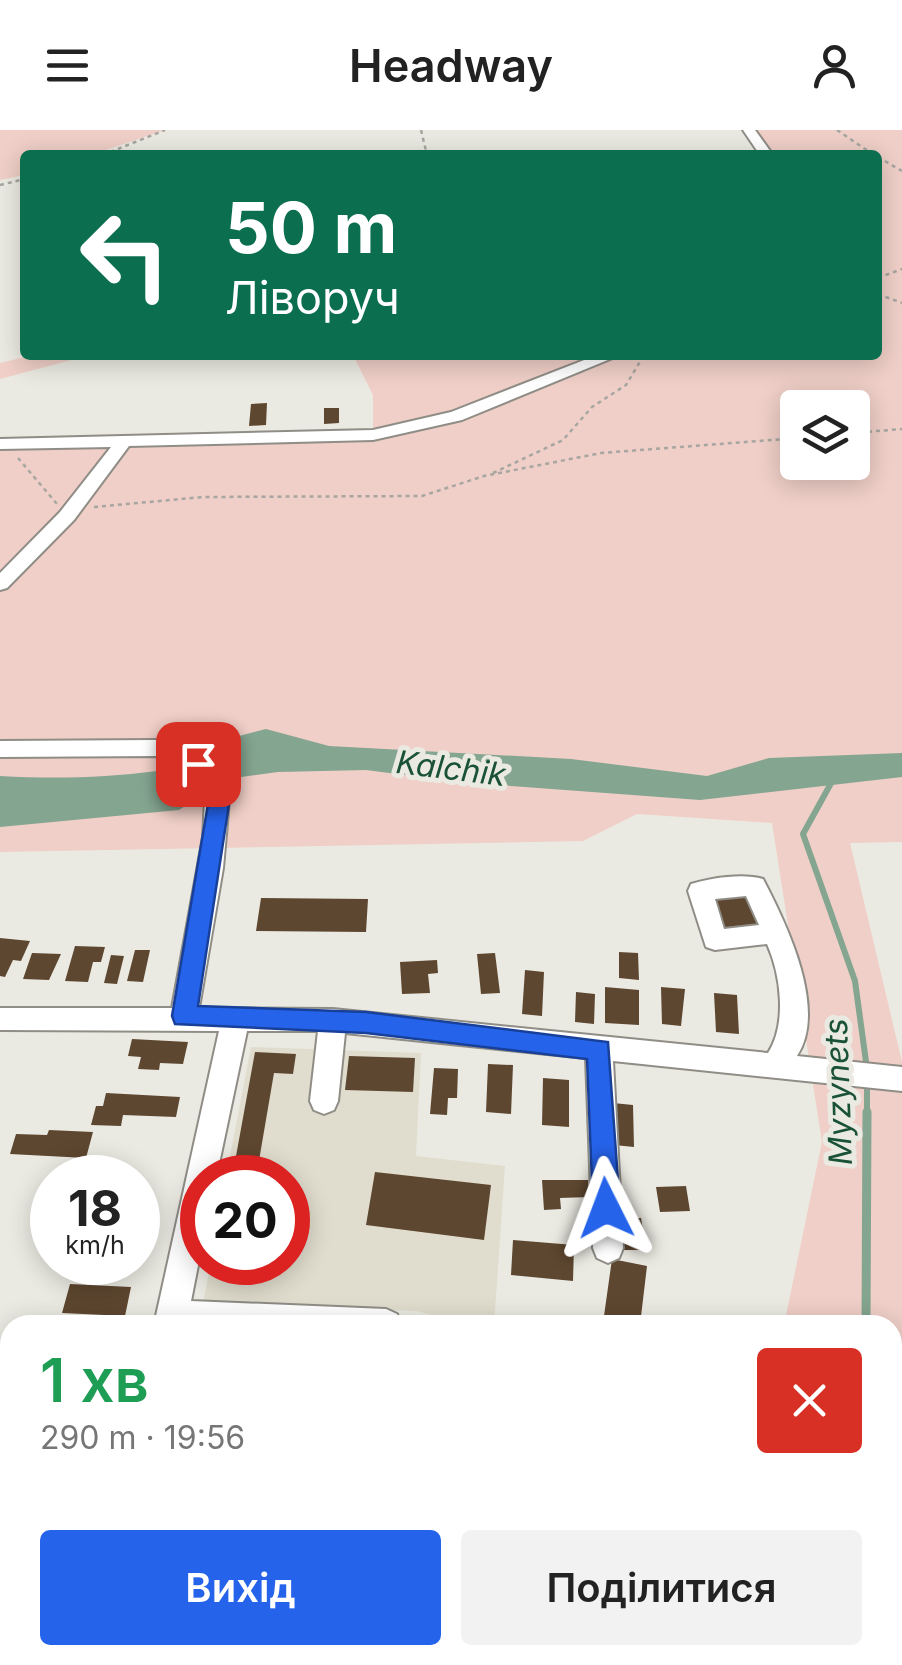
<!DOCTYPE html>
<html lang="uk">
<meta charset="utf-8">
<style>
body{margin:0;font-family:Inter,sans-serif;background:#f2f2f2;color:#222;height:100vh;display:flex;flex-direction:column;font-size:38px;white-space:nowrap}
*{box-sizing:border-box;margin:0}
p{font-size:32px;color:#767676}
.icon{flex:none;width:55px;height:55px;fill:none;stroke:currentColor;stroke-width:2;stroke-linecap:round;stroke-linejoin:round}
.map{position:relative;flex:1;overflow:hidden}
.side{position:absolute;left:0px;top:1185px;width:902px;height:350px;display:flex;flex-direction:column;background:#fff;border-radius:30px 30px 0 0;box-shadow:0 5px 25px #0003}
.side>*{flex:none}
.guide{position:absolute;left:20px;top:20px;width:862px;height:210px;border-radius:10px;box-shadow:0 5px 25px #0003;background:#0b6e4f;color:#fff;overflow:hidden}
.fabs{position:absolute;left:780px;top:260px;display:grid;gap:20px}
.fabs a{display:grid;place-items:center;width:90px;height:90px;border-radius:10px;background:#fff;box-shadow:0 5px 25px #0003;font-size:50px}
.speed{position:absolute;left:30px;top:1025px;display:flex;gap:20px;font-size:50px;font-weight:700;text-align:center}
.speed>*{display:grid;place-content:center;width:130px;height:130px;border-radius:50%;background:#fff;box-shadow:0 5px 25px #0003;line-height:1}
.speed small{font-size:25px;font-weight:400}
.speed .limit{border:15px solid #d22;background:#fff;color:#111}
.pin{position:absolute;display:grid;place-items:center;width:85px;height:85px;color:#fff;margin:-42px;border-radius:20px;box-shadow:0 5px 15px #0006}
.me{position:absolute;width:110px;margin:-55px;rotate:357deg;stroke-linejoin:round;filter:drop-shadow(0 0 8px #0008)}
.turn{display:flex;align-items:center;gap:35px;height:210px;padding:0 40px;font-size:45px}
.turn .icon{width:130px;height:130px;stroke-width:2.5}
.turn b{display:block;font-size:70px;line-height:85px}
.round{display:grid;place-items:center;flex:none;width:105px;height:105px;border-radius:10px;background:#f2f2f2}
.headline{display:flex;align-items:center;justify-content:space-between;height:170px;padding:0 40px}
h1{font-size:60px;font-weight:600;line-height:75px;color:#1e9e55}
.primary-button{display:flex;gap:20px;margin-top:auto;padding:20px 40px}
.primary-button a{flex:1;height:115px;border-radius:10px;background:#2563eb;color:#fff;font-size:40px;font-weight:600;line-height:115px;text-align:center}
.primary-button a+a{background:#f2f2f2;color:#222}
header{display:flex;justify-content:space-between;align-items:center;height:130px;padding:0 40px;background:#fff;font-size:45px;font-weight:600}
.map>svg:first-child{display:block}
.built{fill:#e0ddce}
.green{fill:#efcfc7;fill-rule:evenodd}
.water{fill:#84a590}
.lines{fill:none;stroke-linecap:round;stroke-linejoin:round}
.stream-far1{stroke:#84a590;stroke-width:6}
.stream{stroke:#84a590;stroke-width:9}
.building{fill:#5e4730}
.minor-casing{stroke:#8f8d86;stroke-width:4}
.path{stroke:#a7a6a0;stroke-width:2.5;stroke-dasharray:4 4;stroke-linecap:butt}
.minor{fill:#fff;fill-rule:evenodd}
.route{fill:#2563eb;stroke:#184099;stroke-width:2.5}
.labels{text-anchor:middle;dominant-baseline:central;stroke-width:10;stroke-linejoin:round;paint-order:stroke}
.water-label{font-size:32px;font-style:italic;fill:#1a5235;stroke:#ebeae2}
</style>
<header><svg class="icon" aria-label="menu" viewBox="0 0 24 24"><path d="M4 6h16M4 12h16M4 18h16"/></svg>Headway<svg class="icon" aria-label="person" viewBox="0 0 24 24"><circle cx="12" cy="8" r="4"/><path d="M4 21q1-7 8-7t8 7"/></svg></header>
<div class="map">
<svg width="902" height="1535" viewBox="0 0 902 1535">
<rect width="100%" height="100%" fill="#ebeae2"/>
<path class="built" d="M251,917L421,923L416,1026L505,1036L494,1195H471L417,1181L203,1173L211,1133L288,1132V1048L226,1047Z"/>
<path class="green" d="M0,0H165L91,25H25V45L0,50Z
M749,0H902V712L850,713L902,932V1283L893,1317L892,1195H784L822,1012L772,693L637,684L583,711L0,722V314L373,305V265L353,225H878V25H767ZM798,278H852V332H798Z
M33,225H90L0,249V233Z
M893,1506L902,1513V1535H623L633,1525H892Z"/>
<path class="water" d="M266,599L329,616L571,629L707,646L769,628L902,623V647L700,670L459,652L366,640L278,642L226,649L179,680L0,697V646C53,649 104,648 157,641C179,638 198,640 219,635L239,606Z"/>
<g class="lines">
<path class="stream-far1" d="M835,646L803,704L855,851L867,939
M867,985V951"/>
<path class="stream" d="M866,1195L867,982
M853,1525L867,1535
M726,1535L734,1525"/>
</g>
<path class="building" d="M267,273L266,295L249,296L251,274Z
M324,278H339V293L324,294Z
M751,763L763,798L721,802L710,767Z
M261,768L368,769L366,802L256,801Z
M0,808L30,811L21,831L13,830L5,847L0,846Z
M75,816L105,817L101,832H93L88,852L65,851Z
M135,820H150L143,852L127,851Z
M619,822L638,823L639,850L619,848Z
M32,823L61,824L49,850L23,849Z
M495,823L500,863L481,864L477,824Z
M111,825L124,826L117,854L104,853Z
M437,830L438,843L428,844L430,863L402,864L400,832Z
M525,840L544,842L542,886L522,884Z
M605,857L639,860V895L605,893Z
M661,857L685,859L681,896L662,894Z
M576,862L595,864L594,894L575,892Z
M714,863L737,865L739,904L716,902Z
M132,909L188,912L183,934L160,933L159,940L138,939L141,927L128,926Z
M255,922L296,924L293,944L274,943L256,1048H232Z
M349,926L415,928L413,962L345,960Z
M488,934L513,935L511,984L486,982Z
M434,938L458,939L457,968H448L447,985L430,984Z
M543,948L569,950V997L542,995Z
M106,963L180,967L176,987L123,985L121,996L91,995L96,976H103Z
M613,973L633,975L634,1017L614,1015Z
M49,1000L93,1002L86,1028L10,1024L16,1004L47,1005Z
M375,1042L491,1055L484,1110L366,1095Z
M542,1050H588L590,1067L560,1068L561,1079L544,1080Z
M138,1055H150L145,1082L138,1081Z
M686,1056L690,1081L660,1082L656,1057Z
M616,1088H641L646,1120H620Z
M513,1110L574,1115L573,1151L511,1145Z
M612,1129L647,1136L640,1195L603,1193Z
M70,1154L131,1157L125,1186L62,1183Z
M0,1360L10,1361V1388H0Z
M0,1416L10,1417V1451L0,1450Z
M0,1493H10L12,1535H0Z"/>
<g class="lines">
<g class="minor-casing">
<path id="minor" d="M743,0H755L773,25H760Z
M597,225H620L462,290L373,310L129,316L74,390L7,458L0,460V443L60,382L111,317L0,319V309L373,300L451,282Z
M156,610L203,628L216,643L229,670L223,738L199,878L333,879L768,923C787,894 781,845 767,814L715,820L706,817L688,761L691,754C711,748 743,743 763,749C786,793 828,879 797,926L902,937V961L613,931L623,1118L619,1128L608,1133L597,1128L593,1118L586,928L345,903L338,971L334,980L324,984L314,980L310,971L318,901H247L216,1048H202V1115L191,1171L386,1179L397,1184L402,1195H154L219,901L0,900V878H172L203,707L205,670L198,653L179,635L156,626L0,627V611ZM746,766L759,795L724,799L715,769Z
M0,1255L10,1256V1290L0,1289Z
M55,1525H93L90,1535H52Z"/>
</g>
<path class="path" d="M421,0L427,25
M837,0L874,25
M103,25L165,0
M878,27L902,41
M0,55L25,49
M878,148L902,139
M878,164L902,173
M852,303L902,299
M18,328L57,374
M493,343L563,310L592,277L626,255L644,225
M94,377L203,367L422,366L484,346L601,323L798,308"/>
<use href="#minor" class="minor"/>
</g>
<path class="route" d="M198,626L205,628L229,674L198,876L366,882L608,912L620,1078L616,1088L606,1091L597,1088L593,1078L587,929L366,903L175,894L172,886L208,674L188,634Z"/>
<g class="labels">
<g class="water-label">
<text transform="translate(451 638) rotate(7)">Kalchik</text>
<text transform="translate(838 962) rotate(-92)">Myzynets</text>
</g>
</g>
</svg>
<div class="fabs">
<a><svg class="icon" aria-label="layers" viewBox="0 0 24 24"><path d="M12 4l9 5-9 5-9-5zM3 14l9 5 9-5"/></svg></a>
</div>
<div class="speed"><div>18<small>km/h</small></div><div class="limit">20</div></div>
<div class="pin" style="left:198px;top:634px;background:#d93025"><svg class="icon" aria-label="arrive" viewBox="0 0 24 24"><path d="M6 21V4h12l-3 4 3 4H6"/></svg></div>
<svg class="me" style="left:606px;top:1078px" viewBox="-20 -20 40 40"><path d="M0-17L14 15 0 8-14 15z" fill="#2563eb" stroke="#fff" stroke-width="4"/></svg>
<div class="guide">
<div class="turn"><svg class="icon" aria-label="left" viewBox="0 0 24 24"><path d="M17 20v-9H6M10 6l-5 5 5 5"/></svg><div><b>50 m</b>Ліворуч</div></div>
</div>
<section class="side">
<div class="headline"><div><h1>1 хв</h1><p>290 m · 19:56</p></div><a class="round" style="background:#d93025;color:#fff"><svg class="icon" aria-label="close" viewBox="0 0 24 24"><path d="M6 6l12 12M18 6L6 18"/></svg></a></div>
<div class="primary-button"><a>Вихід</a><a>Поділитися</a></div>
</section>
</div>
